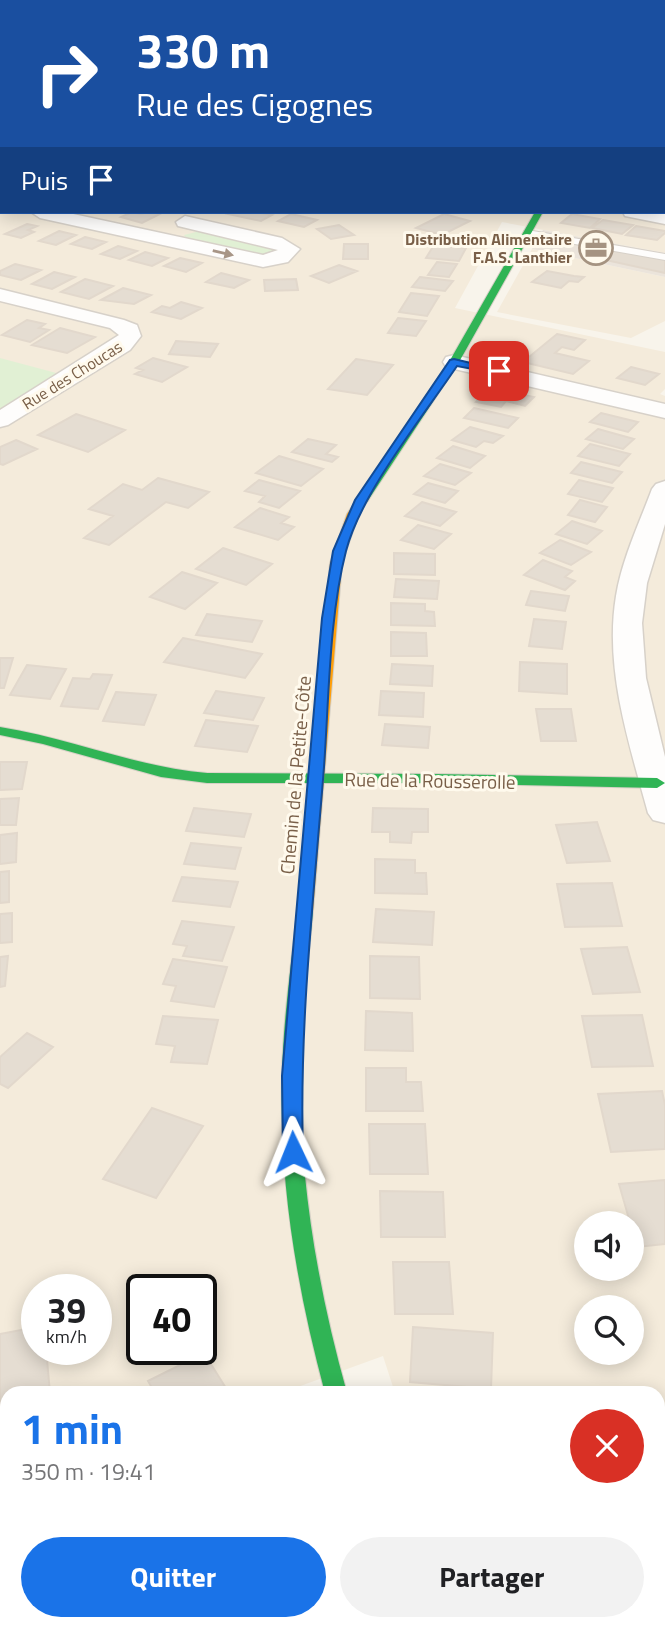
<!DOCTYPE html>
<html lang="fr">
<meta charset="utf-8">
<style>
body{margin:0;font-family:"Titillium Web",sans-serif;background:#f2f2f2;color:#202124;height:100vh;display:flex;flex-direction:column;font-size:26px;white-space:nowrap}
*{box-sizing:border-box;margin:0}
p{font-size:23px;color:#757577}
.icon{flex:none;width:38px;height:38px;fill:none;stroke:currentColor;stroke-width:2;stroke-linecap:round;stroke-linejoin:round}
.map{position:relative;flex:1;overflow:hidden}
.panel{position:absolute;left:0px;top:1386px;width:665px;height:245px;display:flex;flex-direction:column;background:#fff;border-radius:21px 21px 0 0;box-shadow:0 4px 18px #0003}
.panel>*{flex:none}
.hud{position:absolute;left:0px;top:0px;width:665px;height:214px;box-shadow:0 4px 18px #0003;background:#1a4fa0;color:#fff;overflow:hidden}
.buttons{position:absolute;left:574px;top:1211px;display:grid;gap:14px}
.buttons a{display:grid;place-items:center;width:70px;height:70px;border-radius:50%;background:#fff;box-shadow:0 4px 18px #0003;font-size:35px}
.speed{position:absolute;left:21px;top:1274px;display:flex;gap:14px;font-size:35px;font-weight:700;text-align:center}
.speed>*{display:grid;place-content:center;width:91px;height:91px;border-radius:50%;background:#fff;box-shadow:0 4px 18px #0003;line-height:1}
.speed small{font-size:18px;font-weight:400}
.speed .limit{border:4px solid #111;border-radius:10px;background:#fff;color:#111}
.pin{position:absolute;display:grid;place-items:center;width:60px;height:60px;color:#fff;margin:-30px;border-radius:14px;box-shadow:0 4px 10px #0006}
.me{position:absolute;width:77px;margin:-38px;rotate:358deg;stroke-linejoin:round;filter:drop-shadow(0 0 5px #0008)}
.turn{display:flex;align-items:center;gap:24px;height:147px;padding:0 21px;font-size:32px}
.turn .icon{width:91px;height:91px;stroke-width:2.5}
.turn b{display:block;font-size:49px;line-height:60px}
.then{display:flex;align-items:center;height:66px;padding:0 21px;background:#0003;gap:14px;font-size:26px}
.round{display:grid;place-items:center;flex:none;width:74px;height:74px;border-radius:37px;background:#f2f2f2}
.headline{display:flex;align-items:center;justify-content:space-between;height:119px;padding:0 21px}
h1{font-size:42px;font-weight:700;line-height:52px;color:#1a73e8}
.cta{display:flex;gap:14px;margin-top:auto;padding:14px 21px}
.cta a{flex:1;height:80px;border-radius:42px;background:#1a73e8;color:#fff;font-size:28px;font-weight:700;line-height:80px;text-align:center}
.cta a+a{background:#f2f2f2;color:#202124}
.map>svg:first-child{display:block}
.residential{fill:#f4ebdb;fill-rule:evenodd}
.industrial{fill:#ebe4db}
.green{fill:#e1f0d4}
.building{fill:#e5ddd2;stroke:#e2d8cc;stroke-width:2}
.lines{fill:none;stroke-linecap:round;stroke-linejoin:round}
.lane-casing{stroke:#d7d1c9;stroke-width:2}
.street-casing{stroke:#d7d1c9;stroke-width:3}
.fast-casing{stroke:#d6d0c6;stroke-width:2}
.slow-casing{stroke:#d6d0c6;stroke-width:2}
.lane{fill:#fefdfc;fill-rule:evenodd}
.street{fill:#fefdfc;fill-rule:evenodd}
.fast{fill:#30b455;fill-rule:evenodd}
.slow{fill:#ff9f0a;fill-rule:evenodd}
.oneway{fill:#a89687}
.route{fill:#1a73e8;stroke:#114b97;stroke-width:2}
.labels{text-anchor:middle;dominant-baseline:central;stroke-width:6;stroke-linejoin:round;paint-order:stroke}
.far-poi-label{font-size:16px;font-weight:bold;fill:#795f48;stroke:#fffaed;text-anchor:end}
.far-street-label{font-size:16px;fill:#795f48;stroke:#fffaed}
.street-label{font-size:19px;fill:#795f48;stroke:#fffaed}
</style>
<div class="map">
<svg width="665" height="1631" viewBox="0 0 665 1631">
<rect width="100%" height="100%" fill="#f8f4eb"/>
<path class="residential" d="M0,0L163,2H2V212H663L665,111V253L502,222L455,308L665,352V389L660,394L665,396V1631H477L474,1624H658V1393H395L383,1356L281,1393H7V1624H347L349,1631H0ZM586,1223H632V1269H586ZM37,1290H96V1349H37ZM142,1290H201V1349H142ZM586,1307H632V1353H586Z
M532,249L665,277V321L631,338L497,312Z"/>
<path class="industrial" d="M543,230L665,253V277L532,249Z"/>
<path class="green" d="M200,231L273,248L275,249L266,254H256L187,239L184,235Z
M0,358L60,374L0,410Z"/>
<path class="building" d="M132,212L140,214L150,212L160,214L142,223L121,217Z
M233,212H256L272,215L261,221L228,214Z
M291,214L317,220L304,227L278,221Z
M444,214L470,221L442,235L416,228Z
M572,214L600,219L590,228L561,223Z
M603,220L633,225L622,234L592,228Z
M27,224L37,226L28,230L34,232L21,238L5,234Z
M339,225L354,235L331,239L317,229Z
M636,226L665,231V233L657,240L626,235Z
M59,231L76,235L56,245L39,241Z
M85,237L106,242L92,249L71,244Z
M344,244H368V259H343Z
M434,245L466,248L459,261L426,258Z
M118,246L137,251L120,259L101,254Z
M595,246L665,259V273L583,255Z
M145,252L168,258L152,266L129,260Z
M180,258L202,263L186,272L164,266Z
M437,262L457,264L449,277L428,275Z
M15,264L41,270L21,280L0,275V271Z
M339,265L357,271L329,283L311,276Z
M547,271L574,276L584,277L578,282L569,281L561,288L532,282Z
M54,272L75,277L52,289L32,284Z
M221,273L249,280L234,288L206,282Z
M420,277L453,281L445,291L412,287Z
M85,279L113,286L89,299L61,292Z
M296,279L298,290L265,291L264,280Z
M123,288L151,295L134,304L101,300Z
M411,293L439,296L427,316L399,312Z
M181,302L202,308L181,319L152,312L162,306L170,308Z
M398,318L426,321L416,336L388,333Z
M27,320L45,324L39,328L49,330L30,342L2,335Z
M60,328L95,337L67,353L32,345Z
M557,334L585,340L574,350L562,347L555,353L589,361L573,374L523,362Z
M176,341L218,344L210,357L169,354Z
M153,358L187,367L162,382L135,374L143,370L136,368Z
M356,359L393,365L367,395L328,389Z
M631,367L659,374L645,385L617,378Z
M491,388L534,397L525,406L506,401L501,407L476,402Z
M474,408L518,418L508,428L464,418Z
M601,413L638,422L628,432L590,422Z
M76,414L125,430L88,452L38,435Z
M470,427L503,436L493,443L484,441L476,447L452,440Z
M598,429L634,439L623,449L586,439Z
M308,439L336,445L326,454L338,457L332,462L292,452Z
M16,440L37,449L3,465L0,464V447Z
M590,444L630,454L619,466L578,456Z
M453,446L485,456L470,468L437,458Z
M279,456L323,469L301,486L256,473Z
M581,462L622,472L612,483L571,473Z
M440,464L471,473L455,485L424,476Z
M158,478L209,492L188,508L166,502L109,545L84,538L113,516L89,509L123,484L142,490Z
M259,480L300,491L279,508L259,502L265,496L245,491Z
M579,480L613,488L602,502L568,494Z
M428,483L458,491L445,503L414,494Z
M580,500L607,507L595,522L568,515Z
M422,502L456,512L440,526L405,516Z
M260,508L289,517L281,523L294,527L278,540L235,527Z
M572,521L602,531L587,544L556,534Z
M418,525L451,534L434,549L401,540Z
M560,540L591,552L571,565L540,553Z
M223,548L272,564L246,585L196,569Z
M394,553L435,554V575L394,574Z
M543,560L572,571L565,577L575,581L565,590L524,575Z
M182,572L217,583L185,609L150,597Z
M396,579L439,581L437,599L394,597Z
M531,591L569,596L565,611L526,605Z
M391,603L425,604V611L434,612L435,626L391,625Z
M207,614L262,621L252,642L196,635Z
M534,619L566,622L562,649L529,646Z
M391,632L426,633L427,656H391Z
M183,638L262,654L245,678L164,662Z
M0,658H13L4,688H0Z
M520,662L567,664V694L519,691Z
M392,664L433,666L432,686L390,684Z
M27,665L66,669L50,699L10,695Z
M93,674L112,675L98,709L61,706L73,678L90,679Z
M216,691L264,698L253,720L204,713Z
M381,691L424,693L423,717L379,715Z
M116,692L156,695L144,725L103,721Z
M536,709H571L576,741H541Z
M206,720L258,726L247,752L195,746Z
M385,724L430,727L428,748L382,745Z
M0,762H27L22,789L0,790Z
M19,798L16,825H0V799Z
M194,808L251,814L244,837L186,831Z
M373,808L428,809V832H412L411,843L390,842V832H372Z
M597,822L610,861L567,863L556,825Z
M17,833L16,862L0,864V835Z
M191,843L241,848L235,869L184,864Z
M375,859L415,860V873H426L427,894L375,893Z
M9,871V902L0,903V872Z
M182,877L238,882L230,907L173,901Z
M612,883L622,926L565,927L557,884Z
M376,909L434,912L432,945L373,942Z
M12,913V942L0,943V914Z
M182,921L234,927L222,961L183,956L187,946L173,944Z
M627,947L640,992L593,994L581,949Z
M8,956L5,986L0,987V957Z
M370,956L419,957L420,999L370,998Z
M173,959L227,967L214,1007L171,1001L176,986L163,984Z
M366,1011L412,1013L413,1051L365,1050Z
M642,1015L653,1066L592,1067L582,1016Z
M163,1016L218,1020L207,1064L171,1062L175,1046L156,1044Z
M27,1033L53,1047L8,1088L0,1084V1057Z
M366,1068H406V1082H421L423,1111H366Z
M662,1091L665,1105V1149L611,1152L598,1094Z
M152,1108L203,1126L156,1198L103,1179Z
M369,1124H425L428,1174H370Z
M665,1180V1244L637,1247L619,1184Z
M380,1191L443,1192L445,1237H381Z
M393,1262H449L453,1314H395Z
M37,1327V1349H46L50,1393H7V1402L0,1403V1334Z
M413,1327L493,1333L491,1389L410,1382Z
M204,1353L229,1393H155L148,1381Z
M292,1624H305L308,1631H273Z
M521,1624H646L648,1631H522Z"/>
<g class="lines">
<g class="lane-casing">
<path id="lane" d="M663,54H665L663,61Z
M527,230L665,254V260L524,235V231Z"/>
</g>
<g class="street-casing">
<path id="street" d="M75,0H92L74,2Z
M306,0H322L305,2Z
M501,0H526L527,2H503Z
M578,0H593L577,2Z
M0,11H2V20H0Z
M0,63H2V71H0Z
M0,123H2V133H0Z
M0,198H2V208H0Z
M31,212H64L263,255L278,250L178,226L176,222L185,216L282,238L300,249L288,262L263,267L40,218Z
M623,212H665V224L625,216Z
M0,289L124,320L137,325L141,336L130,350L8,425L0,427V410L119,335L110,328L0,301Z
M454,355L665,404V418L446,367L443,362L446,357Z
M665,481V524L647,583L642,623L646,678L665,757V823L653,820L648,813C629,743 604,669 616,596C622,559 639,524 652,489L656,484Z
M0,1487L7,1490V1539L0,1536Z"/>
</g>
<g class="fast-casing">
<path id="fast" d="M535,212H543L459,362L367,502H359L357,499L449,362Z
M0,727C70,738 136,767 207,773L434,774L657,778L665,783L657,788L434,783H207L161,777L43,744L0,735Z
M305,905L313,911C308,966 301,1021 300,1076C300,1184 318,1289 347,1393H325C297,1289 279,1184 282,1076C283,1021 291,966 297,911Z"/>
</g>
<g class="slow-casing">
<path id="slow" d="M663,71H665V75H663Z
M363,495L369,499L359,514L342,563L313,911L305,917L297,911L330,563L347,514L359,496Z
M406,1624H432L434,1631H408Z"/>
</g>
<use href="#lane" class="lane"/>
<use href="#street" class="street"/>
<use href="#fast" class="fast"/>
<use href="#slow" class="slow"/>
</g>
<defs><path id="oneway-solid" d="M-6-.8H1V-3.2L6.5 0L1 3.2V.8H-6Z" transform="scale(1.75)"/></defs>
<use class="oneway" href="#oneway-solid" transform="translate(223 253) rotate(13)"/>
<path class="route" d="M454,359L504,371L499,374L457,366C422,418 361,493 346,551C329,617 329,699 324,767C314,895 299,1024 303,1152L300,1158L293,1160L286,1158L283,1152L282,1076L322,618L333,551L355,500L450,360Z"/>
<defs>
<g id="office-ring" transform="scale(1.75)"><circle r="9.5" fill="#fffaed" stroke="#a59381" stroke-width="1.5"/><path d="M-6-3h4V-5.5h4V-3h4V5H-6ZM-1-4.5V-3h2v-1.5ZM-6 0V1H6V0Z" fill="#a59381"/></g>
</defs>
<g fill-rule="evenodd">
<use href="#office-ring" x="596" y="248"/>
</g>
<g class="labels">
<g class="far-poi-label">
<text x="572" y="239">Distribution Alimentaire<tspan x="572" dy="18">F.A.S. Lanthier</tspan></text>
</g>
<g class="far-street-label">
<text transform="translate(72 375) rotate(-32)">Rue des Choucas</text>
</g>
<g class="street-label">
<text transform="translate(295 775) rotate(-85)">Chemin de la Petite-Côte</text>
<text transform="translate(430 780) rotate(1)">Rue de la Rousserolle</text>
</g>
</g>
</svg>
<div class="buttons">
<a><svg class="icon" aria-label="sound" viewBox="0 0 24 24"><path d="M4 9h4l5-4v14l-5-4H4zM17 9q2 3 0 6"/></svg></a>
<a><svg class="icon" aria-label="search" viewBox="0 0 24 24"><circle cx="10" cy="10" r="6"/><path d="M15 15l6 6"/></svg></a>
</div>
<div class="speed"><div>39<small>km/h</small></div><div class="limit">40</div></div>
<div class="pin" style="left:499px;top:371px;background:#d93025"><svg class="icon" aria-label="arrive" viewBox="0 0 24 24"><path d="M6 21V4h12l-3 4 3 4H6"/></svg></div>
<svg class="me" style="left:293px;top:1152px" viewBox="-20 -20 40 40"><path d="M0-17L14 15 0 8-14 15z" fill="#1a73e8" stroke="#fff" stroke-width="4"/></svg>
<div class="hud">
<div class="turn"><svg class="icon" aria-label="right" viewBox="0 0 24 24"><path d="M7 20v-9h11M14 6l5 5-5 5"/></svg><div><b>330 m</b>Rue des Cigognes</div></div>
<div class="then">Puis<svg class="icon" aria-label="arrive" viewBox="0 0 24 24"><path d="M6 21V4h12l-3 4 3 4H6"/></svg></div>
</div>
<section class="panel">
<div class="headline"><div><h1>1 min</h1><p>350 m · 19:41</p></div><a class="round" style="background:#d93025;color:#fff"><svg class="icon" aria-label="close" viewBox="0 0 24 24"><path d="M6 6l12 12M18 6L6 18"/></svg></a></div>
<div class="cta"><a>Quitter</a><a>Partager</a></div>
</section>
</div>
